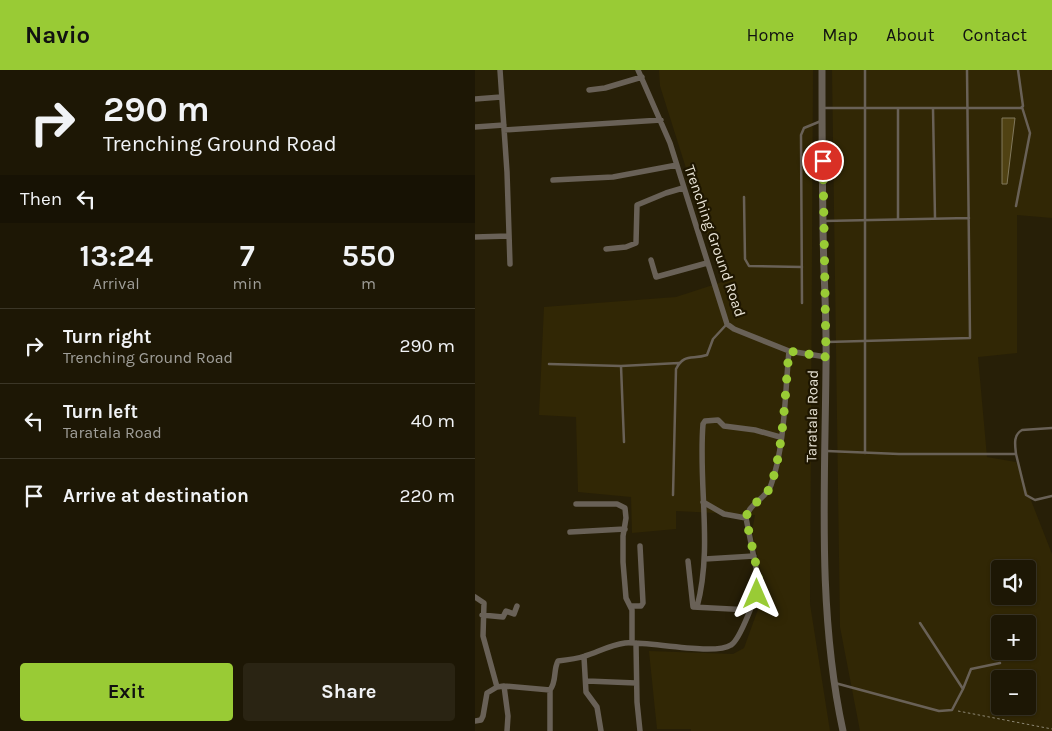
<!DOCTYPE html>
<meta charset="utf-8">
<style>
body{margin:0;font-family:Karla,sans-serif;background:#2a2413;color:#f1f3f6;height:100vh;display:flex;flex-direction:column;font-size:19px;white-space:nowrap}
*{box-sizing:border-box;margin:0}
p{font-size:16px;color:#a09f9a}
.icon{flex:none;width:28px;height:28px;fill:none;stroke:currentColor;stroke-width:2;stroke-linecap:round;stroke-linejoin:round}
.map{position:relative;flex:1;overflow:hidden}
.side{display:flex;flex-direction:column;background:#1d1705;width:475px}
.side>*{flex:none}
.top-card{background:#1d1705;color:#f1f3f6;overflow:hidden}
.controls{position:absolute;left:516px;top:490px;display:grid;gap:10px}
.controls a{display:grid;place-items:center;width:45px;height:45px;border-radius:5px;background:#1d1705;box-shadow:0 1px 4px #0004,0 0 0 1px #3b3627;font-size:25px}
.pin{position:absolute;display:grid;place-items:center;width:42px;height:42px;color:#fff;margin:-21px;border:2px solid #fff;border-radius:50%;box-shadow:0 1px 5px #0007}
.me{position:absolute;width:55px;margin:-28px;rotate:0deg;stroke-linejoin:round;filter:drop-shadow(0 0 4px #0008)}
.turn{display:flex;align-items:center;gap:18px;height:105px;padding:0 20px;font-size:22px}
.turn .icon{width:65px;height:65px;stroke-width:2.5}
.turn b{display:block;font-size:35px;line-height:42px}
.then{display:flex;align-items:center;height:48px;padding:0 20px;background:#0003;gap:10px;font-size:19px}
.eta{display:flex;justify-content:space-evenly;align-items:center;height:85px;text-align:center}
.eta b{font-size:30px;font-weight:700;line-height:35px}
.button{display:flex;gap:10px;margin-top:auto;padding:10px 20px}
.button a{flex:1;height:58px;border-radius:5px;background:#99cb35;color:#111;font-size:20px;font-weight:700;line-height:58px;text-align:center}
.button a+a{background:#2a2413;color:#f1f3f6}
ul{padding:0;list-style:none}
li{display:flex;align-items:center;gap:15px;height:75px;padding:0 20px;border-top:1px solid #3b3627}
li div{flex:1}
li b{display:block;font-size:19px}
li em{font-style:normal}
header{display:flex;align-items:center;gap:30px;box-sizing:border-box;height:70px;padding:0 25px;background:#99cb35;color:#111}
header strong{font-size:24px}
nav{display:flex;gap:28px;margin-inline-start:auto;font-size:18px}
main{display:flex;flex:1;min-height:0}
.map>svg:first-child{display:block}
.built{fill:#312705;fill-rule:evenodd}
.building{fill:#504213;stroke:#81785d}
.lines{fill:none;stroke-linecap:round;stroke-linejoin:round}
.path{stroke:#8c8673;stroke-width:1;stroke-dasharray:2.5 2.5;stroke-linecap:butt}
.service{stroke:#696157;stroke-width:2.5}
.minor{stroke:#696157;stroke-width:5.5}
.tertiary{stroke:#696157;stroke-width:7}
.route{stroke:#99cb35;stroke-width:9;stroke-dasharray:0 16.2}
.labels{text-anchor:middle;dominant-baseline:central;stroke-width:4.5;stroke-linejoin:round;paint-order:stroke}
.street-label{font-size:15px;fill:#eae5d7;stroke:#1e1600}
</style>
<header>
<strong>Navio</strong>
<nav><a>Home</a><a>Map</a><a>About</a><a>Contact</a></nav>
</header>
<main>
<section class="side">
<div class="top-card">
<div class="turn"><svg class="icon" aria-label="right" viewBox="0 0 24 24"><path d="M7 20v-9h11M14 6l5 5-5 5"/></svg><div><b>290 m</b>Trenching Ground Road</div></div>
<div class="then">Then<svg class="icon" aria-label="left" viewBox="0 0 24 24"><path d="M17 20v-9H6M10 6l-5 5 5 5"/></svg></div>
</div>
<div class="eta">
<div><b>13:24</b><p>Arrival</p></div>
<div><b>7</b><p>min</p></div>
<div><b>550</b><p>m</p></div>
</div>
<ul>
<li><svg class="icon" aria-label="right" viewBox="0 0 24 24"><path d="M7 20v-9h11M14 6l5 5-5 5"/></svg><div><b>Turn right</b><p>Trenching Ground Road</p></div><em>290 m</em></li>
<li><svg class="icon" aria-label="left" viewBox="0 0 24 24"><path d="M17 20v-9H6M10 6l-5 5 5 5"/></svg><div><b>Turn left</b><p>Taratala Road</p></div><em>40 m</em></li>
<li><svg class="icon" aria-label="arrive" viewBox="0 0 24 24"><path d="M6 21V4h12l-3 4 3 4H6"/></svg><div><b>Arrive at destination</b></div><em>220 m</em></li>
</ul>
<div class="button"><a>Exit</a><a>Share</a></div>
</section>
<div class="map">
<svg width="577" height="661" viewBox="0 0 577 661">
<rect width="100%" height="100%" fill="#271f07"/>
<path class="built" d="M184,0H338L335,534L355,661H216V659H182L174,581L258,584L269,578L290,520L277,461L280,445L201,441V459L157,463L156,427L103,422L101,347L64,345L69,237L201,227L247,212L185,16Z
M357,0H577V148L542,145V283L503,287L512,387L541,392L577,484V661H385L365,557ZM525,499H552V526H525ZM525,554H552V581H525ZM525,609H552V636H525Z"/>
<path class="building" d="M527,48H540L532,114H527Z"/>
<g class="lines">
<path class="path" d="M483,641L577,659"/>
<path class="service" d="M390,0V383
M349,38H546L548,36L543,0
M458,39L460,148
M269,127L270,189L274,196L327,197
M541,136L555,63L547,37
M423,149V38
M349,151L494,148
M327,233L326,65L329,58L346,51
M352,272L495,268L492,0
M74,294L146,296L204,293
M146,296L149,372
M352,381L424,384H541L551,425L560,430L577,426
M541,384C540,375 538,365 547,360L577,358
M198,425L201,299C209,283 217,290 232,285L238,269L251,255
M360,613L464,641L477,640L488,619L445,553
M488,619L496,599L525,593"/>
<path class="minor" d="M25,0L32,102L35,194
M163,0L195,73L252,254L259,259L314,281L351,287
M114,20L130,18L167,7
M0,29L26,27
M0,57L29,55
M29,60L186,50
M78,110L138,107L202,95
M0,167L34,166
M131,179L151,177L161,173L162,135L191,123L208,118
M176,190L181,207L232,193
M228,432L249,444L271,448
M101,434H142L150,438L151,448L148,466V492L151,528L157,540V573
M95,462L150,459
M230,489L279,486
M213,491L218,537L275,540
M0,527L9,533L8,566L22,617
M156,536H166L168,533L165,476
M222,537C238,477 223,415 228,354L230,351L243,350L249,356L280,360L305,367
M7,545L28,547L31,541L39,544L42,536
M161,573L162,632L165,661
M109,587L111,622L122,637L126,661
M112,611L161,613
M29,616L33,646L32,661
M0,651L6,650L8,646L12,623L22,617L29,616L75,620C82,611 78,600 83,591C92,590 101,589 110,586C123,582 135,575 150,573C172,571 239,586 256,575C265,570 282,524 284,513L271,448C274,433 291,429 296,415C310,377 310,322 314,281
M75,661V620"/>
<path class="tertiary" d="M347,0C347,50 347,101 348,151C348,199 352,247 351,295C350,417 342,541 368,661"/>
</g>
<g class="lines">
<path class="route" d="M282,524L284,513L283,504L271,448C274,433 291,429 296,415C309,376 310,322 314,281L351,287L348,91"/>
</g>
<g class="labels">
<g class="street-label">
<text transform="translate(240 171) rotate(71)">Trenching Ground Road</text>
<text transform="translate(337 346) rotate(-89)">Taratala Road</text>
</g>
</g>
</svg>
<div class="controls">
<a><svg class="icon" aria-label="sound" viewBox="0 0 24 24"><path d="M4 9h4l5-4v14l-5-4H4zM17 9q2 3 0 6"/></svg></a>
<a>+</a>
<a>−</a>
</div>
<div class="pin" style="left:348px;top:91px;background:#d93025"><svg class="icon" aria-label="arrive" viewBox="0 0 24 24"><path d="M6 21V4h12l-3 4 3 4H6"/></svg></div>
<svg class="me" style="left:282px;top:524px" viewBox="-20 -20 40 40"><path d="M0-17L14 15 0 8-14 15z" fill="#99cb35" stroke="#fff" stroke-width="4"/></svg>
</div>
</main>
